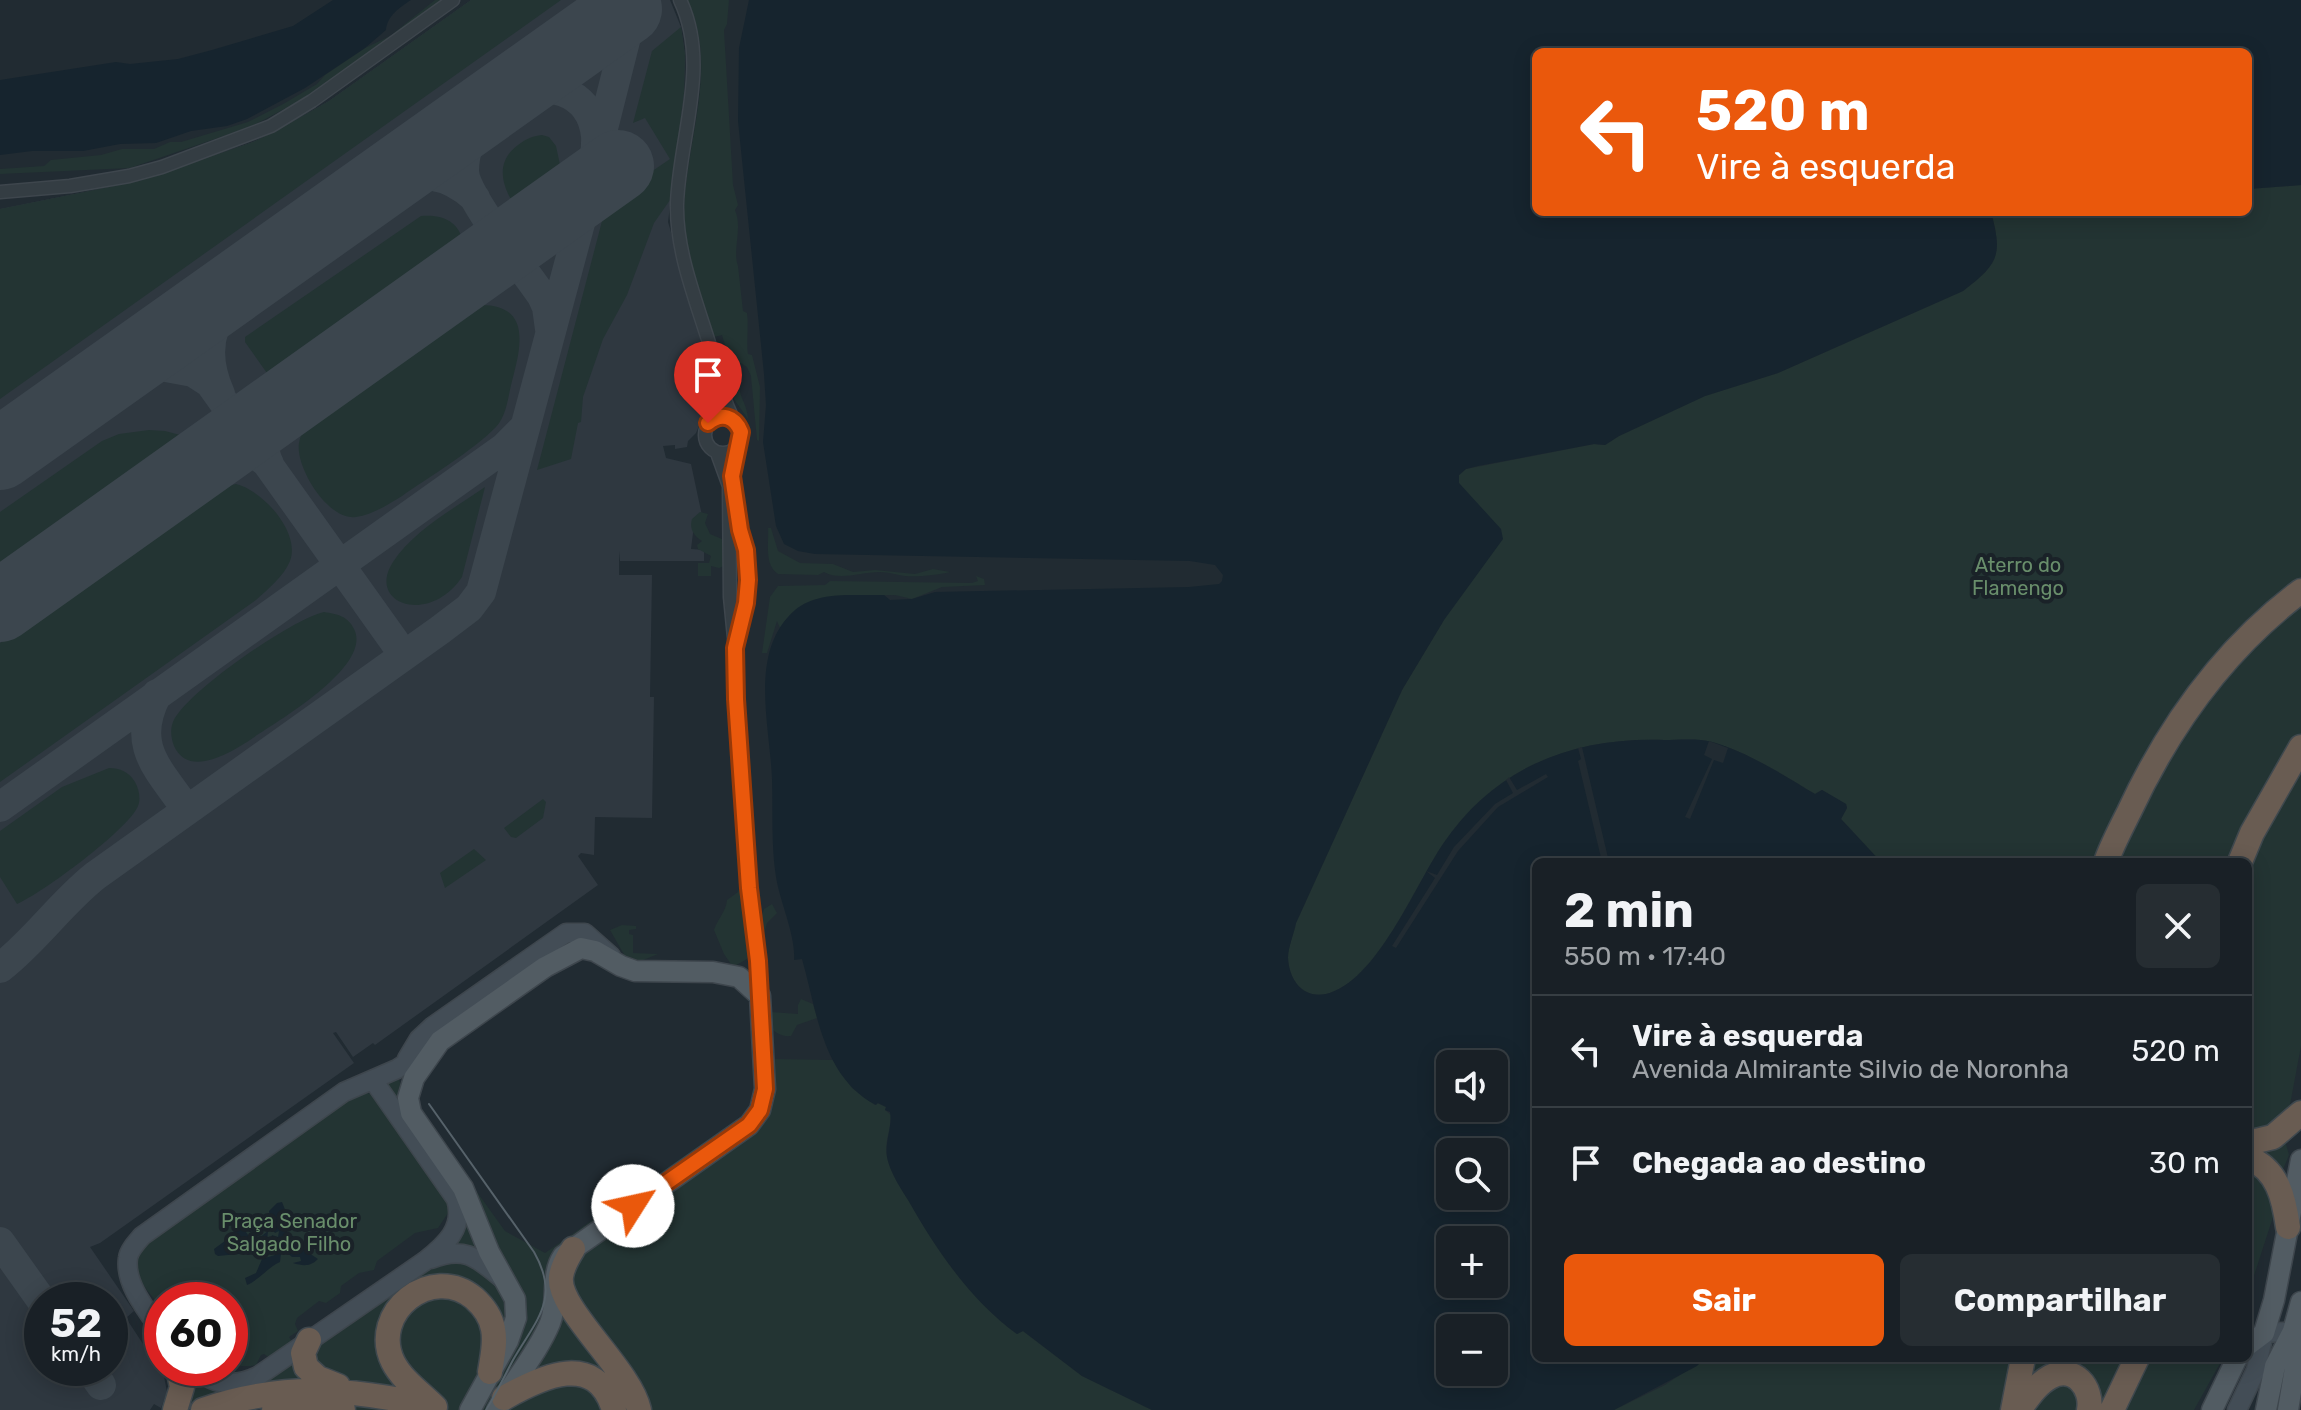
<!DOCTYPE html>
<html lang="pt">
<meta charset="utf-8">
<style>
body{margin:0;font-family:Rubik,sans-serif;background:#262d32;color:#f1f3f6;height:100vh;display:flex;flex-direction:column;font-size:30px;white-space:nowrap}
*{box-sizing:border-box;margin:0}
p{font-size:26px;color:#9fa3a7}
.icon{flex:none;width:44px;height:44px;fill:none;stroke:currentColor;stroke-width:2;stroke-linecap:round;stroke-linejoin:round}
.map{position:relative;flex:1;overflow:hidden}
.details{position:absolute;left:1532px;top:858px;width:720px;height:504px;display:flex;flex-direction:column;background:#192026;border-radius:12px;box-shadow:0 4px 20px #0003,0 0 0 2px #373e43}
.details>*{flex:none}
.hud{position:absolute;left:1532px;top:48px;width:720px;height:168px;border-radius:12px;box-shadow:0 4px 20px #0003,0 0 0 2px #373e43;background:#ea580c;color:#fff;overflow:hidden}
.fabs{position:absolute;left:1436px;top:1050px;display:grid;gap:16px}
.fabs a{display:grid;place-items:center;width:72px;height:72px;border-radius:12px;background:#192026;box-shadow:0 4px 20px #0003,0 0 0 2px #373e43;font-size:40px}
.speed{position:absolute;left:24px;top:1282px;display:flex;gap:16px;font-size:40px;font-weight:700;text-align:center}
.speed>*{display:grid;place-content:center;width:104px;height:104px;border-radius:50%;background:#192026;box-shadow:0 4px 20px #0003,0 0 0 2px #373e43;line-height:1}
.speed small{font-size:20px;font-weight:400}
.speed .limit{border:12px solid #d22;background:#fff;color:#111}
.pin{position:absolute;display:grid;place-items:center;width:68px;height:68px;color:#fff;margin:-82px -34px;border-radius:50% 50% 50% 0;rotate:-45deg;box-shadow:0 0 8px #0007}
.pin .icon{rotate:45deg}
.me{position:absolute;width:88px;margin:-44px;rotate:55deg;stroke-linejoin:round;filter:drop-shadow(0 0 6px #0008)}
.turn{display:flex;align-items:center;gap:28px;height:168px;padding:0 32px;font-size:36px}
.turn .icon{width:104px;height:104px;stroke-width:2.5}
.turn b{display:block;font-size:56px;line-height:68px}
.round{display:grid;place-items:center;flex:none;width:84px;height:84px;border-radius:12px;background:#262d32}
.head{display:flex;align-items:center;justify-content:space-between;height:136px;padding:0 32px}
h1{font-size:48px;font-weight:700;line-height:60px}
.button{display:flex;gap:16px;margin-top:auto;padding:16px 32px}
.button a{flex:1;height:92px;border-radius:12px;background:#ea580c;color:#fff;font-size:32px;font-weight:700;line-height:92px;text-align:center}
.button a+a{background:#262d32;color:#f1f3f6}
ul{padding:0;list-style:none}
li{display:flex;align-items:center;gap:24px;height:112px;padding:0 32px;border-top:2px solid #373e43}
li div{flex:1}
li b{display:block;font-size:30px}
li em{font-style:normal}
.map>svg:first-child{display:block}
.airport{fill:#2f3840;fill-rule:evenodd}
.green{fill:#233433}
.water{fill:#16242e;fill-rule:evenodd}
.pier{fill:#212b32}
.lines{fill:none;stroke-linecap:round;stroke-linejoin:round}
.taxiway{stroke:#3c464e;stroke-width:30}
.runway{stroke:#3c464e;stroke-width:72}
.street-casing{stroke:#3e464d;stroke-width:15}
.secondary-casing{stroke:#3e464d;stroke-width:21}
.primary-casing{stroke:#3e464d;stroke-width:23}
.highway-casing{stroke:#3f484e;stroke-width:27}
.street{stroke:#343d43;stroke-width:12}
.secondary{stroke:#434d56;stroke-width:18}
.primary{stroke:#525c63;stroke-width:20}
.highway{stroke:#695c52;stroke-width:24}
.tram{stroke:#56626a;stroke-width:2}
.route-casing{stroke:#983908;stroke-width:20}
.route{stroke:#ea580c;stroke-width:14}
.labels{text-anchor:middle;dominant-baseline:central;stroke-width:8;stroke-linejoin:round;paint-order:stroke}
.park-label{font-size:20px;fill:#698e6b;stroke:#1a2228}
</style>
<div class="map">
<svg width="2301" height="1410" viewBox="0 0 2301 1410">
<rect width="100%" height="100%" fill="#212b32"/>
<path class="airport" d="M471,0H670L681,27L685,55L684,93L668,222L697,320L710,394L704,414L696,433L688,441L687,447L675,449V445L663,446L666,458L691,464L704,525H694L691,549L704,550V561H620L619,551V575H652L650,697H654L652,818L595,817L594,855L581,853L578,856L598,885L375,1045L373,1043L353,1057L336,1032L333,1033L354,1063L100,1243L90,1247L134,1311L126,1318L164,1376L167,1392L161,1408L154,1404L150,1410H0V209L139,181L253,142L278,130L329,101ZM42,1300H110V1368H42Z"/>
<path class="green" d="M435,0H446L309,96L250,127L130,168L0,174V169L44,166L51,160L101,155L122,149H154L170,142H181L248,122L285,103L317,84L325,75L365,48L390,36Z
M471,0H561L0,399V209L139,181L253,142L278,130L329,101Z
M687,0H729L727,24L724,30L733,185L738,205L735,210C743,229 732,249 738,266L743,311L747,313C749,327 746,342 748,354L752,355L760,387L759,441L757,440L751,376L747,367L739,362L735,364V369L741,375C735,396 747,400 748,419L731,395L717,348L725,345L722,335L714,337C703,300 684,258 684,218C683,148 721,67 687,0Z
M681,27L685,55L684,93L670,200L654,223L627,295L603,339L583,397L581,422L578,423L571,459L537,470L607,202L670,159L645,118L633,123L652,51Z
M542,135L549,137L556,146L562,174L558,179L517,209C502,187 494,163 518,145C526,139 532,136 542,135Z
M2301,185V1046L2284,1137L2289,1155L2281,1174L2274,1214L2248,1294V862H1881L1841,819L1847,808L1846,804L1822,790L1815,794C1783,775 1748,752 1712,742C1697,738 1679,740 1664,740C1573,737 1495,767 1443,844C1415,885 1377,982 1326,994C1303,999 1289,980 1288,958C1288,947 1294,933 1296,923L1402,690L1444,620L1465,491L1459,483V475L1466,469L1594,444L1605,445L1619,436L1705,396L1778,373L1963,291C1998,264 2003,256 1991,212H2248V189Z
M421,216C439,214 459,220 462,240L269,376L245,342V337Z
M479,305C532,304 521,347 512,381C508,396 507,415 496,427C474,450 429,477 402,496C389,504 372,515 356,517C328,521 295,467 299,443C301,431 308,424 316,417L466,311Z
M149,430L165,431L184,436L0,567V512L102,441L119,434Z
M236,484C262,490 301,532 290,561C284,576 268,589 256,600L0,782V643L215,489Z
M485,487L462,577C429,626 366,604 393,562C414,530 455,508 485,487Z
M700,512L708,514L705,523L710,534L722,539L727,565L719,568L711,566V576H698V563H709L711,556L698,549L697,545L702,541C694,536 689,529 692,519Z
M768,528H771L778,551L800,563L833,564L853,572L875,570L915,574L933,569L950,572C937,575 919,577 905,576C897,575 889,572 880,572C860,572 841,581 824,572L818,575L778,574C764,565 769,544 768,528Z
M976,576L984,579L985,585L942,587L912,599L895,595L834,596L792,613L780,628L777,621L767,653H762L770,597L778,586L825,585L830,581L972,583L978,581Z
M324,612C337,614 348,616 354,629C373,666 278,721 253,738C232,752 189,779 174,746C171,738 170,730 173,722C185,693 292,619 324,612Z
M109,768C120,768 129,772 135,782C139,789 141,799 138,806C129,829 41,894 17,904L0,877V831L62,787Z
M543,799L546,802L543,818L516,838L511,837L504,828Z
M474,849L486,860L445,888L440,873Z
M741,883L747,904L757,914L762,915L764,909L772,904L777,913L767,923L761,945L752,946L747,959L733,967L724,954L714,930C718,918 726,912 727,900L738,892Z
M622,925L636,926V929L629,930V934L633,935V953L658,954L641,961L626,958L610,930Z
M801,999L813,1004L817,1018L797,1025L791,1036C781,1037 774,1032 768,1025L771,1012L798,1014V1005Z
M772,1059L833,1060L852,1088L875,1105L877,1103L886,1107L885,1110L891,1115C891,1129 884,1143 887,1157C890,1173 901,1188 909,1201C936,1250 971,1300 1017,1334L1023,1331L1082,1376L1152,1410H264L255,1385L222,1392L189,1404L187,1401L188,1368C216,1381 220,1393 255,1384L257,1379L274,1367L270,1358L264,1354L261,1355L256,1365C250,1367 241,1365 236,1367C222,1373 219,1378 204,1369L230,1368V1300H162V1309C148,1290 120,1265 144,1243L232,1182C234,1153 265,1168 275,1144C280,1143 287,1141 292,1139C318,1128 357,1072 383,1102L449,1194L450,1210L438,1228L415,1233L377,1261L374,1270L359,1273L341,1286L340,1293L326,1303L319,1301L297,1318L295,1324L298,1331L289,1337L292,1342L301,1346V1349L460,1244L456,1242L465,1213L462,1198L383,1084L397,1076C404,1087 402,1101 406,1114L462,1192L477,1232L487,1228L472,1192L416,1112L418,1110L505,1231L545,1253L746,1113L760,1090Z
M1705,1358H2223L2194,1410H1614L1665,1385Z"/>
<path class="water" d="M333,0H411C400,7 387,16 386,30L365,48L305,88L247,119L227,126L191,131L156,143L120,144L83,151H32L0,155V80L116,62L130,64L178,59L212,50L293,26Z
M749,0H2301V185L2248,189V52H1536V212H1991C2003,256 1998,264 1963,291L1778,373L1705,396L1619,436L1605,445L1594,444L1478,466L1466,469L1459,475V483L1501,529L1503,539L1444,620L1402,690L1296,923C1294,934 1288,947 1288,958C1289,980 1303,999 1326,994C1377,982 1415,885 1443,844C1495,767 1573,737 1664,740C1679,740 1697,738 1712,742C1748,752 1783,775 1815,794L1822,790L1846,804L1847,808L1841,819L1881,862H1536V1358H1705L1697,1366L1614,1410H1152L1082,1376L1023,1331L1017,1334C970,1300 936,1249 908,1200C900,1187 892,1175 888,1161C883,1144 893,1128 890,1112L885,1110L886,1107L878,1103L876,1105C822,1077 817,1011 802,959L794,960C796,936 780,902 776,877C771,845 773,811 772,779C770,725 748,651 795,610C818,590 857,596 884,595L890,600L912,599L935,592L1189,587L1219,584L1222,581L1223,575L1215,565L1190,561L815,554L798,551L784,544L776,526L763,442L766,405L764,374L738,121L739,48ZM1450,1064H1494V1108H1450ZM1450,1152H1494V1196H1450ZM1450,1240H1494V1284H1450ZM1450,1328H1494V1372H1450Z
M282,1202L288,1217H283L281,1220L287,1227V1235L293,1236L300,1247L318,1259C310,1267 303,1266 293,1263L301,1261L300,1257H292L284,1250L281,1253L280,1262C267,1268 259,1280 247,1285L245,1278L256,1273L262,1259L278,1254L277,1243H272L264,1252L255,1248L248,1253L218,1256L215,1254L214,1249L233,1235L234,1229L243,1228L251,1239L259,1238L268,1231L267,1241H270L272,1235L278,1237L279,1231L275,1233L271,1228L269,1211L277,1203Z"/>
<path class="pier" d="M1709,741L1728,748L1723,763L1714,760L1690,819L1685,817L1712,759L1704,755Z
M1582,747L1609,862H1602L1578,761L1581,759L1578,748Z
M1546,774L1548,777L1498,807L1458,851L1396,948L1392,946L1435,878L1426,871L1437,875L1454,847L1495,804L1513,793L1506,780L1509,777L1517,790Z"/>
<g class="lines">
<path class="taxiway" d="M482,112C473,130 464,150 464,171C465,196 526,272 542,296L547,307L550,329
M599,144L628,29L624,20L613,18
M384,182C419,170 447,172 475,198
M466,275C485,264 503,259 524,269
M109,377L143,364H150L193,372L210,383L404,655
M220,394C197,343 216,309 254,274
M211,456C234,448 250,446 268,464
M269,464C257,439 267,424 283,405
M157,694C130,746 158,768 187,810
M0,807L504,448L523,429
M0,968C35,941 60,904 95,876L440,630L469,608L481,592L590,186C593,170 597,153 596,136C591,88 543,79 505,96
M0,1242L42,1301
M89,1368L101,1385"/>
<path class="runway" d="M0,454L626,9
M0,606L618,166"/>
<g class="street-casing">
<path id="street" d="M680,0C711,65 679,137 677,204C676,252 696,300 710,346C718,374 720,393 734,421
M0,192L70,186L129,176L162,167L271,126L312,101L453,0
M705 435a18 18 0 1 1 36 0a18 18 0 1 1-36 0Z
M708,423L719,387
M717,453L729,486L730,597L735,648L738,742L760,996
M733,484V466L739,444
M737,637C739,624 745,613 746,600C750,567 742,542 737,510"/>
</g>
<g class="secondary-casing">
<path id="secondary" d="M407,1059L419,1039L433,1026L566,933H585L611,956
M431,1259C466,1245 478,1259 504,1280
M162,1332C148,1312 124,1284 128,1258C129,1250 137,1242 142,1236L344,1092L397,1069L435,1044
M196,1368C214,1386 235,1387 258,1376L425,1261C445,1245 465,1228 456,1199L373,1080
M2237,1410L2256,1370L2264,1333L2301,1331"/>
</g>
<g class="primary-casing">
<path id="primary" d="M2248,1345L2264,1333L2274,1300L2301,1160
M470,1410L508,1341L516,1318L515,1299L489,1252L463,1188L411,1113L408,1098L414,1078L440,1041L545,967L581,948L595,951L621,966L635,971L713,972L739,977L760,996L765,1089L760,1110L749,1125L563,1256C550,1275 559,1301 550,1323C537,1354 513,1381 497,1410
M2212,1410L2237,1358
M2266,1410L2275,1366L2293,1331L2301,1302
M2288,1410L2295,1368L2293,1334"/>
</g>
<g class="highway-casing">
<path id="highway" d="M2106,862C2112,845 2121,828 2129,812C2169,726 2225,648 2301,591
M2240,862L2252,833L2301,747
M2248,1143L2273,1137L2301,1113
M2248,1158C2278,1169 2284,1199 2288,1227
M573,1249C568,1257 562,1268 561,1277C557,1309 630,1369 639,1410
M309,1340L303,1353L306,1367L318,1378L338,1386
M504,1398C541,1377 596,1350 614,1410
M435,1407C421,1393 402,1380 393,1362C369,1312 432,1263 474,1298C483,1306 491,1317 493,1329C496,1343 492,1358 490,1372
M175,1410L182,1387L178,1368
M203,1410C284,1382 351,1389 433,1406
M274,1410L308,1408L343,1410
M2013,1410L2023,1358
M2019,1410C2028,1398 2037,1384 2050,1377C2074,1364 2093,1388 2089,1410
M2112,1410L2137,1358"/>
</g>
<use href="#street" class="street"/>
<use href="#secondary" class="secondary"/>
<use href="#primary" class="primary"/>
<use href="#highway" class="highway"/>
<path class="tram" d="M429,1104L534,1252C561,1299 536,1320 513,1360C504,1377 496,1394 486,1410"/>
</g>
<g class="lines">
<g class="route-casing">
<path id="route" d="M633,1206L749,1125L760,1110L765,1089L758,961L749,888L736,699L735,648L746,603L748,580L746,550L740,530L732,476L741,432C735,416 721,412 708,423"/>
</g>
<use href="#route" class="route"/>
</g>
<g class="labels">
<g class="park-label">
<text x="2018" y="565">Aterro do<tspan x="2018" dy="23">Flamengo</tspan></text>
<text x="289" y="1221">Praça Senador<tspan x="289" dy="23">Salgado Filho</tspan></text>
</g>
</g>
</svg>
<div class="fabs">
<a><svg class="icon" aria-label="sound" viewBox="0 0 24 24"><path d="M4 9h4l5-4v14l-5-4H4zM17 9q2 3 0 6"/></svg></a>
<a><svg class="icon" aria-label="search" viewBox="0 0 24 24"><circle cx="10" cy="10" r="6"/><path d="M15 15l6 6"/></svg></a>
<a>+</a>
<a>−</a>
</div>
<div class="speed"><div>52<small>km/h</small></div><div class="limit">60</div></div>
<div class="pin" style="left:708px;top:423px;background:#d93025"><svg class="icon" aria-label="arrive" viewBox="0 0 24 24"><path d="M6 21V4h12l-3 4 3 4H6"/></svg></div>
<svg class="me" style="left:633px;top:1206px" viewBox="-20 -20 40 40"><circle r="19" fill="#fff"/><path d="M0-13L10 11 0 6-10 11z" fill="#ea580c"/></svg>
<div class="hud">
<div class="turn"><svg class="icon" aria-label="left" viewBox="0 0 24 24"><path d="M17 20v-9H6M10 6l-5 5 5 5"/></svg><div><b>520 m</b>Vire à esquerda</div></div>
</div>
<section class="details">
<div class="head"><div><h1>2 min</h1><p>550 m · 17:40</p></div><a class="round"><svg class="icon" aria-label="close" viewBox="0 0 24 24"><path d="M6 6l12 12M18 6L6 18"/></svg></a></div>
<ul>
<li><svg class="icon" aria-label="left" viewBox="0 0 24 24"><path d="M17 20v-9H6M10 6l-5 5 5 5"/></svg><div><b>Vire à esquerda</b><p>Avenida Almirante Silvio de Noronha</p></div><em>520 m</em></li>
<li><svg class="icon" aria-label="arrive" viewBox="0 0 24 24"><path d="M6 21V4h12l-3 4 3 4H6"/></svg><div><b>Chegada ao destino</b></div><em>30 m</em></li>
</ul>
<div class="button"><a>Sair</a><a>Compartilhar</a></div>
</section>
</div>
